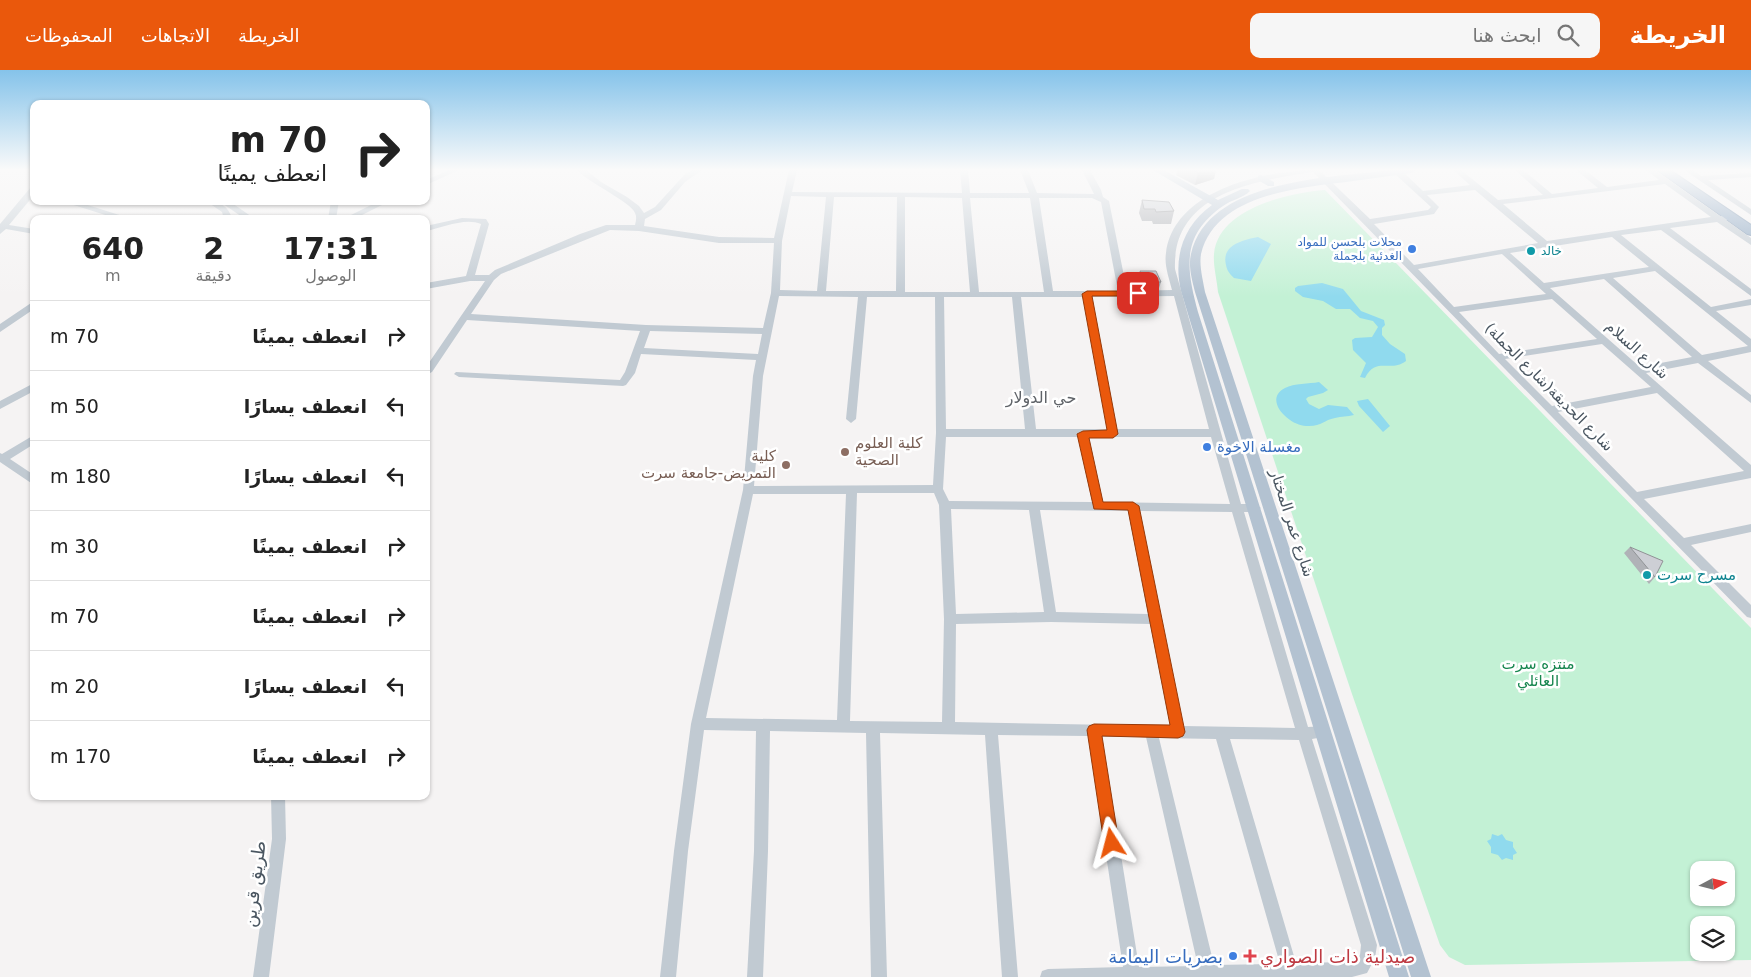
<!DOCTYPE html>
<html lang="ar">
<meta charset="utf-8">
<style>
body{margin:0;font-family:"DejaVu Sans",Vazirmatn,sans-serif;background:#f6f6f6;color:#222;direction:rtl;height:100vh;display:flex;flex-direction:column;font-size:19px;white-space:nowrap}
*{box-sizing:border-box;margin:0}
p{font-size:16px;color:#767676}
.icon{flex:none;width:28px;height:28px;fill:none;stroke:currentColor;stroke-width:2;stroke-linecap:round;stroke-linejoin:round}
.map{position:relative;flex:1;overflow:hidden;direction:ltr}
.side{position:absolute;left:30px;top:145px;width:400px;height:585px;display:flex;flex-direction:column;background:#fff;border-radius:10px;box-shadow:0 1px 4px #0004;direction:rtl}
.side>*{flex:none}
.guide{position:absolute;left:30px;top:30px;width:400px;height:105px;border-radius:10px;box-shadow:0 1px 4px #0004;direction:rtl;background:#fff;color:#222;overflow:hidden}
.needle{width:32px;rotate:83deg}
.controls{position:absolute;left:1690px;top:791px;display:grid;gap:10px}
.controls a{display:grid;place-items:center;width:45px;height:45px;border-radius:10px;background:#fff;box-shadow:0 1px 4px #0004;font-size:25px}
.pin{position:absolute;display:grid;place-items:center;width:42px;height:42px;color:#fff;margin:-21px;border-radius:10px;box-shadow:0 2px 8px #0006}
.me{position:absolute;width:55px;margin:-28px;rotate:351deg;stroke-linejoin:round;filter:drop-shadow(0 0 4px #0008)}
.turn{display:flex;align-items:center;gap:18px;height:105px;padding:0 20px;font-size:22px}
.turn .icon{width:65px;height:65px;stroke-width:2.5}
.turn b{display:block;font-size:35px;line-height:42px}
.eta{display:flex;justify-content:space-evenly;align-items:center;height:85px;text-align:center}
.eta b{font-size:30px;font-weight:800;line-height:35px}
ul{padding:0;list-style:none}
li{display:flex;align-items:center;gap:15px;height:70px;padding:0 20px;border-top:1px solid #e0e0e0}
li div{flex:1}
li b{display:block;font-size:19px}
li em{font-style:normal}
header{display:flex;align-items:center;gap:30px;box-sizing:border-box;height:70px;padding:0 25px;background:#ea580c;color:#fff}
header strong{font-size:24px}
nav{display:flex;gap:28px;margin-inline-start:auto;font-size:18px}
.search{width:350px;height:45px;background:#f6f6f6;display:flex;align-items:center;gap:12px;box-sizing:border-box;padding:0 18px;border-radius:10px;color:#767676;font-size:19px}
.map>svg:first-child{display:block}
.green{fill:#c3f1d5;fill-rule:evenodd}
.water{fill:#90daee}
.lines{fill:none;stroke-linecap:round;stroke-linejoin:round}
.highway-casing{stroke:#7690ad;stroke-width:2}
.minor{fill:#c1cad2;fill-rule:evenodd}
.major{fill:#b3c2d1;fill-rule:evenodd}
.highway{fill:#8ba5c1;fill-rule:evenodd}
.wall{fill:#b0b2b7}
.shaded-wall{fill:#909195}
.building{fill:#cdcfd5;stroke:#909195}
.route{fill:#ea580c;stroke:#983908}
.shop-dot{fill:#3f7fe0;stroke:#fff;stroke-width:2}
.culture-dot{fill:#0f9aa8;stroke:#fff;stroke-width:2}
.education-dot{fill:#8d6e63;stroke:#fff;stroke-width:2}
.health-dot{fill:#e0444e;stroke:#fff;stroke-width:2}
.labels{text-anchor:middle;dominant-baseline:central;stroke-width:5;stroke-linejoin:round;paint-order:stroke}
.far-shop-label{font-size:12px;fill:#366cbe;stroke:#fff;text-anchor:end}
.far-culture-label{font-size:12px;fill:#0d838f;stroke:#fff;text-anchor:start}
.street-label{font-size:15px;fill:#4a5661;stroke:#fff}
.education-label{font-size:15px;fill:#785e54;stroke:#fff;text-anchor:start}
.shop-label{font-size:15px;fill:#366cbe;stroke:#fff;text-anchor:start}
.culture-label{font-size:15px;fill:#0d838f;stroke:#fff;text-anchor:start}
.park-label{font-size:15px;fill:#17864f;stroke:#fff}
.neighbourhood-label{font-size:16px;fill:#5f6368;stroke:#fff}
.near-street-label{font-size:18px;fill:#4a5661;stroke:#fff}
.near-shop-label{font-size:18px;fill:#366cbe;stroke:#fff;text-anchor:end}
.near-health-label{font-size:18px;fill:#be3a42;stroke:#fff;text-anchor:start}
</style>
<header>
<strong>الخريطة</strong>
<div class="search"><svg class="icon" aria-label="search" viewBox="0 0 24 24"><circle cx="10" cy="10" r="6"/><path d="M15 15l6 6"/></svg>ابحث هنا</div>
<nav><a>الخريطة</a><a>الاتجاهات</a><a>المحفوظات</a></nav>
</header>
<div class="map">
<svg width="1751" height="907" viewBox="0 0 1751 907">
<rect width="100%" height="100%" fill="#f5f3f3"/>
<path class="green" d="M1325,120L1751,558V890L1465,895L1449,887L1440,875L1352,624L1218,222C1217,210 1213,196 1214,184C1218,138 1289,123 1325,120ZM1699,800H1726V828H1699ZM1699,855H1726V882H1699Z"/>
<path class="water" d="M1258,167L1271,174L1251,211L1234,208C1230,204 1227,201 1226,195C1221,175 1243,170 1258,167Z
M1322,213L1343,219L1361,241L1384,250L1385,255L1382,258V265L1390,274L1405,284L1406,291C1390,303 1376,286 1365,308L1360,307L1366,293L1353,280L1352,270L1355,268L1372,267L1378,257L1373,251L1360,248L1350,239H1336L1323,231L1303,227L1295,221V218L1298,216Z
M1319,312L1328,320L1323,323L1308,327L1306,329L1309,334L1319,339L1328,335L1347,337L1354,345C1347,347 1342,346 1335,348C1323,350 1322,357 1306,356C1290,356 1262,330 1285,318C1294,313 1309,314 1319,312Z
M1368,329L1390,356L1383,362L1359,336L1357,331Z
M1492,764L1498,766L1502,764L1506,770L1513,772V777L1517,783L1513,785V790L1506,788L1502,790L1498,785L1491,783V777L1487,771L1491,769Z"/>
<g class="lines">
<g class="highway-casing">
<path id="highway" d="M1657,100H1670L1751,155V165L1747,164Z"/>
</g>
<path class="minor" d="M449,100H459L426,115V110Z
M577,100H586L601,112L627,127L639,136L644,143L655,137L686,103L693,100H702L685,112L661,140L645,149L644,156L719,167L774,168L789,100H797L792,122L962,123L960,100H968L970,123H1029L1020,100H1028L1037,123L1094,124L1082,100H1090L1101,120L1103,127L1109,131L1127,221L1172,220C1169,208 1164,195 1166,183C1174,119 1267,100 1319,100L1370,149L1428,140L1431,137L1395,104L1394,102L1398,100H1401L1423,121L1470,115L1453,100H1461L1498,130L1543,125L1515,100H1523L1552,124L1598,118L1576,100H1585L1607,117L1659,110L1646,100H1655L1720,146L1734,145V149L1726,150L1751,168V175L1717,152L1670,158L1751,219V226L1661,160L1621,165L1711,237L1751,229V235L1716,241L1751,269V282L1708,291L1751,325V333L1698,293L1646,303L1751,395V408L1644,429L1684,468L1751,454V462L1691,475L1751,535V548L1747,547L1313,102C1255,111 1172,123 1175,199L1241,434H1255L1261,438L1255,442H1244L1308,657L1324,656L1329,658L1331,662L1329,666L1312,669L1377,875L1375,888L1367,903L1352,907H1040L1042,901L1048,899L1123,897L1088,666L998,665L1018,907H1002L985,665L880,663L887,907H871L866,663L770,661L768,781L763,907H747L754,781L756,661L704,660L688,781L676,907H660L674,781L691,654L743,420L753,306L756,290L641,284L635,303L626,315L623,316L459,307L454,304L456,302L620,310L625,302L640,261L467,250L432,302L426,305V297L485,211H470L426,219V213L466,206L481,154C465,147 442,158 426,161V156L462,148L486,149L489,154L475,205H489L495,200L580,164L606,155H635C636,151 637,147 635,143C631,132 589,113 577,100ZM1665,114L1711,147L1547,171L1503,134ZM1475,120L1538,173L1414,195L1374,154L1434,144L1439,137L1427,125ZM791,126L826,127L817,221L780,220L782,171ZM834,127H897L896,221H826ZM905,127L962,128L970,222H905ZM970,128H1030L1044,222H979ZM1039,128H1092L1101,132L1118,221H1053ZM610,160L639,161L719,173H774L771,223L763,258L646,255L471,244L494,210L501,204ZM1612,167L1649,197L1544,213L1510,183ZM1502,184L1546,224L1454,237L1418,199ZM1655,201L1748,276L1702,285L1613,208ZM1604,209L1692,287L1640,297L1550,218ZM779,226L858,227L846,349L851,353L856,349L867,227H935L936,363L933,415L754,416L763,306ZM1174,226L1209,359H1117L1092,227ZM944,227H1012L1025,359H946ZM1021,227H1083L1107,359H1036ZM1552,229L1597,269L1499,284L1459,242ZM650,261L762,264L758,284L644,278ZM1602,274L1651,317L1552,336L1505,289ZM1657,323L1744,401L1637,422L1558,342ZM946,367H1078L1092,432L949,431L943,419ZM1089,367H1211L1230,434L1103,432ZM857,423H934L939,435L944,549L942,652L850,651ZM753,424H846L837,650L706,648ZM951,439L1029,440L1044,542L956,544ZM1040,440L1128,441L1148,544L1056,542ZM1140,441L1232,442L1295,658L1183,656ZM1051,552L1150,554L1170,656L955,652L956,554ZM1102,667H1146L1198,896L1139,897ZM1159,668L1216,669L1280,894L1214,895ZM1230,669L1299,670L1361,875L1360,885L1356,890L1349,892L1296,893Z
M1684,100H1693L1701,106L1751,103V107L1708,110L1751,139V145Z
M31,117H34V125L9,155L34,159V164L6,159L0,164V154Z
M61,131H75L132,149H118Z
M206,131C219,131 229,136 232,149H224L222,142Z
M219,131H229L255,149H245Z
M331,131H339L336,149H328Z
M379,131H390L354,149H343Z
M34,231V239L0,262V254Z
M34,313V321L0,339V331Z
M34,365V374L10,389L34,405V415L0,392V383L2,384Z
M271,726H285L286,769L269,907H253L272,769Z"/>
<path class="major" d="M1153,100H1164L1218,130L1242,119H1248L1250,121C1243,128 1231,130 1223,136C1181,165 1186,198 1198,242L1409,907H1389L1181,221C1173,187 1183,156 1212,135Z
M1391,100H1416L1411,103C1389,106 1368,109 1346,112C1297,118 1215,125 1201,184C1199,196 1203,210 1205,222L1431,907H1411L1195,222C1192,210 1188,196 1191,184C1208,109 1330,108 1391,100Z
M1261,105L1274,112V116H1268L1258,110V106Z"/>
<use href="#highway" class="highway"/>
</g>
<path class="wall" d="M1178,100H1216L1214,109L1195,115L1176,105Z
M1142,130L1174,141L1171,154H1153L1152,151H1142L1139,143Z
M1140,201L1161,212L1159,218L1151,219L1150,215L1141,216L1139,207Z
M1630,477L1655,507L1649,514L1624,483Z"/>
<path class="shaded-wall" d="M1208,100H1216L1214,109L1195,115L1198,103Z"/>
<path class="building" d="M1193,100H1208L1198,103Z
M1142,130L1169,132L1174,141L1156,142L1155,139H1144Z
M1140,201H1156L1161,212H1153L1152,209H1143Z
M1630,477L1663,491L1655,507Z"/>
<linearGradient id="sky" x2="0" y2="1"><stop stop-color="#85c3ea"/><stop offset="0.44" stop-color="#fafafa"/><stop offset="1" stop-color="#fafafa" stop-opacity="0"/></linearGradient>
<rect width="1751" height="227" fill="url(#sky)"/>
<path class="route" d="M1087,221H1138L1143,223L1138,226H1092L1118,364L1113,368H1089L1103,432H1133L1139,436L1185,662L1183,666L1178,668L1102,666L1119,773L1117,778L1112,780L1106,778L1104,773L1087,660L1089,656L1094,654L1170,655L1128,440L1094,439L1077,364L1083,361L1107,360L1082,224Z"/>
<g class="shop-dot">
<circle cx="1412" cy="179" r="5"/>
<circle cx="1207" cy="377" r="5"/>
<circle cx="1233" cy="886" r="5"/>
</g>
<g class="culture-dot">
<circle cx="1531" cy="181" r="5"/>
<circle cx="1647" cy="505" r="5"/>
</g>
<g class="education-dot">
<circle cx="845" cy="382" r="5"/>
<circle cx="786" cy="395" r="5"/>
</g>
<path class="health-dot" d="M1247.5 878.5h5v5h5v5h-5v5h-5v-5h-5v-5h5z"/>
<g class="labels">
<g class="far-shop-label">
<text x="1402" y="172">محلات بلحسن للمواد<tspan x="1402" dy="14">الغدئية بلجملة</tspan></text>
</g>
<g class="far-culture-label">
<text x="1541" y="181">خالد</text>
</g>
<g class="street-label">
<text transform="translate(1637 280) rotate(42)">شارع السلام</text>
<text transform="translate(1549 317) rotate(45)">شارع الحديقة(شارع الجملة)</text>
<text transform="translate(1292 453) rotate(72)">شارع عمر المختار</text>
</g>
<g class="education-label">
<text x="855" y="373">كلية العلوم<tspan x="855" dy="17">الصحية</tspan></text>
<text x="776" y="386" text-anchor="end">كلية<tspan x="776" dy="17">التمريض-جامعة سرت</tspan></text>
</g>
<g class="shop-label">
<text x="1217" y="377">مغسلة الاخوة</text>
</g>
<g class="culture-label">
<text x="1657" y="505">مسرح سرت</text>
</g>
<g class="park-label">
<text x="1538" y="594">منتزه سرت<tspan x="1538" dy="17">العائلي</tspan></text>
</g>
<g class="neighbourhood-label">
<text x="1041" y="327">حي الدولار</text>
</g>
<g class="near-street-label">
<text transform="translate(254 814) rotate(-83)">طريق قرين</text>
</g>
<g class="near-shop-label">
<text x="1223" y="886">بصريات اليمامة</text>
</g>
<g class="near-health-label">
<text x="1260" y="886">صيدلية ذات الصواري</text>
</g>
</g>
</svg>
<div class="controls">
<a><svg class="needle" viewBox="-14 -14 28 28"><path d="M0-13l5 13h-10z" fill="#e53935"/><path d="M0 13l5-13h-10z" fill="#767676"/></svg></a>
<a><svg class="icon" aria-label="layers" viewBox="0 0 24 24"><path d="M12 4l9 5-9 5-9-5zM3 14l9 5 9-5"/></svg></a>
</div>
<div class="pin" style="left:1138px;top:223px;background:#d93025"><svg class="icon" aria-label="arrive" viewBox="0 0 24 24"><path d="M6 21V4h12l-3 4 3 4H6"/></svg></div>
<svg class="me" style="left:1112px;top:773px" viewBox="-20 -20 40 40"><path d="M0-17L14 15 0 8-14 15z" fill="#ea580c" stroke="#fff" stroke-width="4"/></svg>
<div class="guide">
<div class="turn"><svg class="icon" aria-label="right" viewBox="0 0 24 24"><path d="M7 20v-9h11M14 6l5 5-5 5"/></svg><div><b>70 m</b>انعطف يمينًا</div></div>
</div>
<section class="side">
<div class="eta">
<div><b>17:31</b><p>الوصول</p></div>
<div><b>2</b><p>دقيقة</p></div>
<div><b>640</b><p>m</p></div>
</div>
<ul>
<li><svg class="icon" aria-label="right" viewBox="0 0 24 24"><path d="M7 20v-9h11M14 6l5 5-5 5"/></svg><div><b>انعطف يمينًا</b></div><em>70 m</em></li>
<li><svg class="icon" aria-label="left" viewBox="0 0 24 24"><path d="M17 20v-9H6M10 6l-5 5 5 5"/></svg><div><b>انعطف يسارًا</b></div><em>50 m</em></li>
<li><svg class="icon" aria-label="left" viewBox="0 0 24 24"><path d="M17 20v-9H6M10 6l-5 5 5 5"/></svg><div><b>انعطف يسارًا</b></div><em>180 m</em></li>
<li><svg class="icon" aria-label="right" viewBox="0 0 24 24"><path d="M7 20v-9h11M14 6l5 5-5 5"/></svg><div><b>انعطف يمينًا</b></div><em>30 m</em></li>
<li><svg class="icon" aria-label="right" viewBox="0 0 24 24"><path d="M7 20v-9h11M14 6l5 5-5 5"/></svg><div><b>انعطف يمينًا</b></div><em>70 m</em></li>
<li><svg class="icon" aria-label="left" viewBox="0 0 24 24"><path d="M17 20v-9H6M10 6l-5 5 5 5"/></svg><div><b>انعطف يسارًا</b></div><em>20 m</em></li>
<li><svg class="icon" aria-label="right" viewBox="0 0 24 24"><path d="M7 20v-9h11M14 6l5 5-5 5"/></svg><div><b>انعطف يمينًا</b></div><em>170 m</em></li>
</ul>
</section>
</div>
